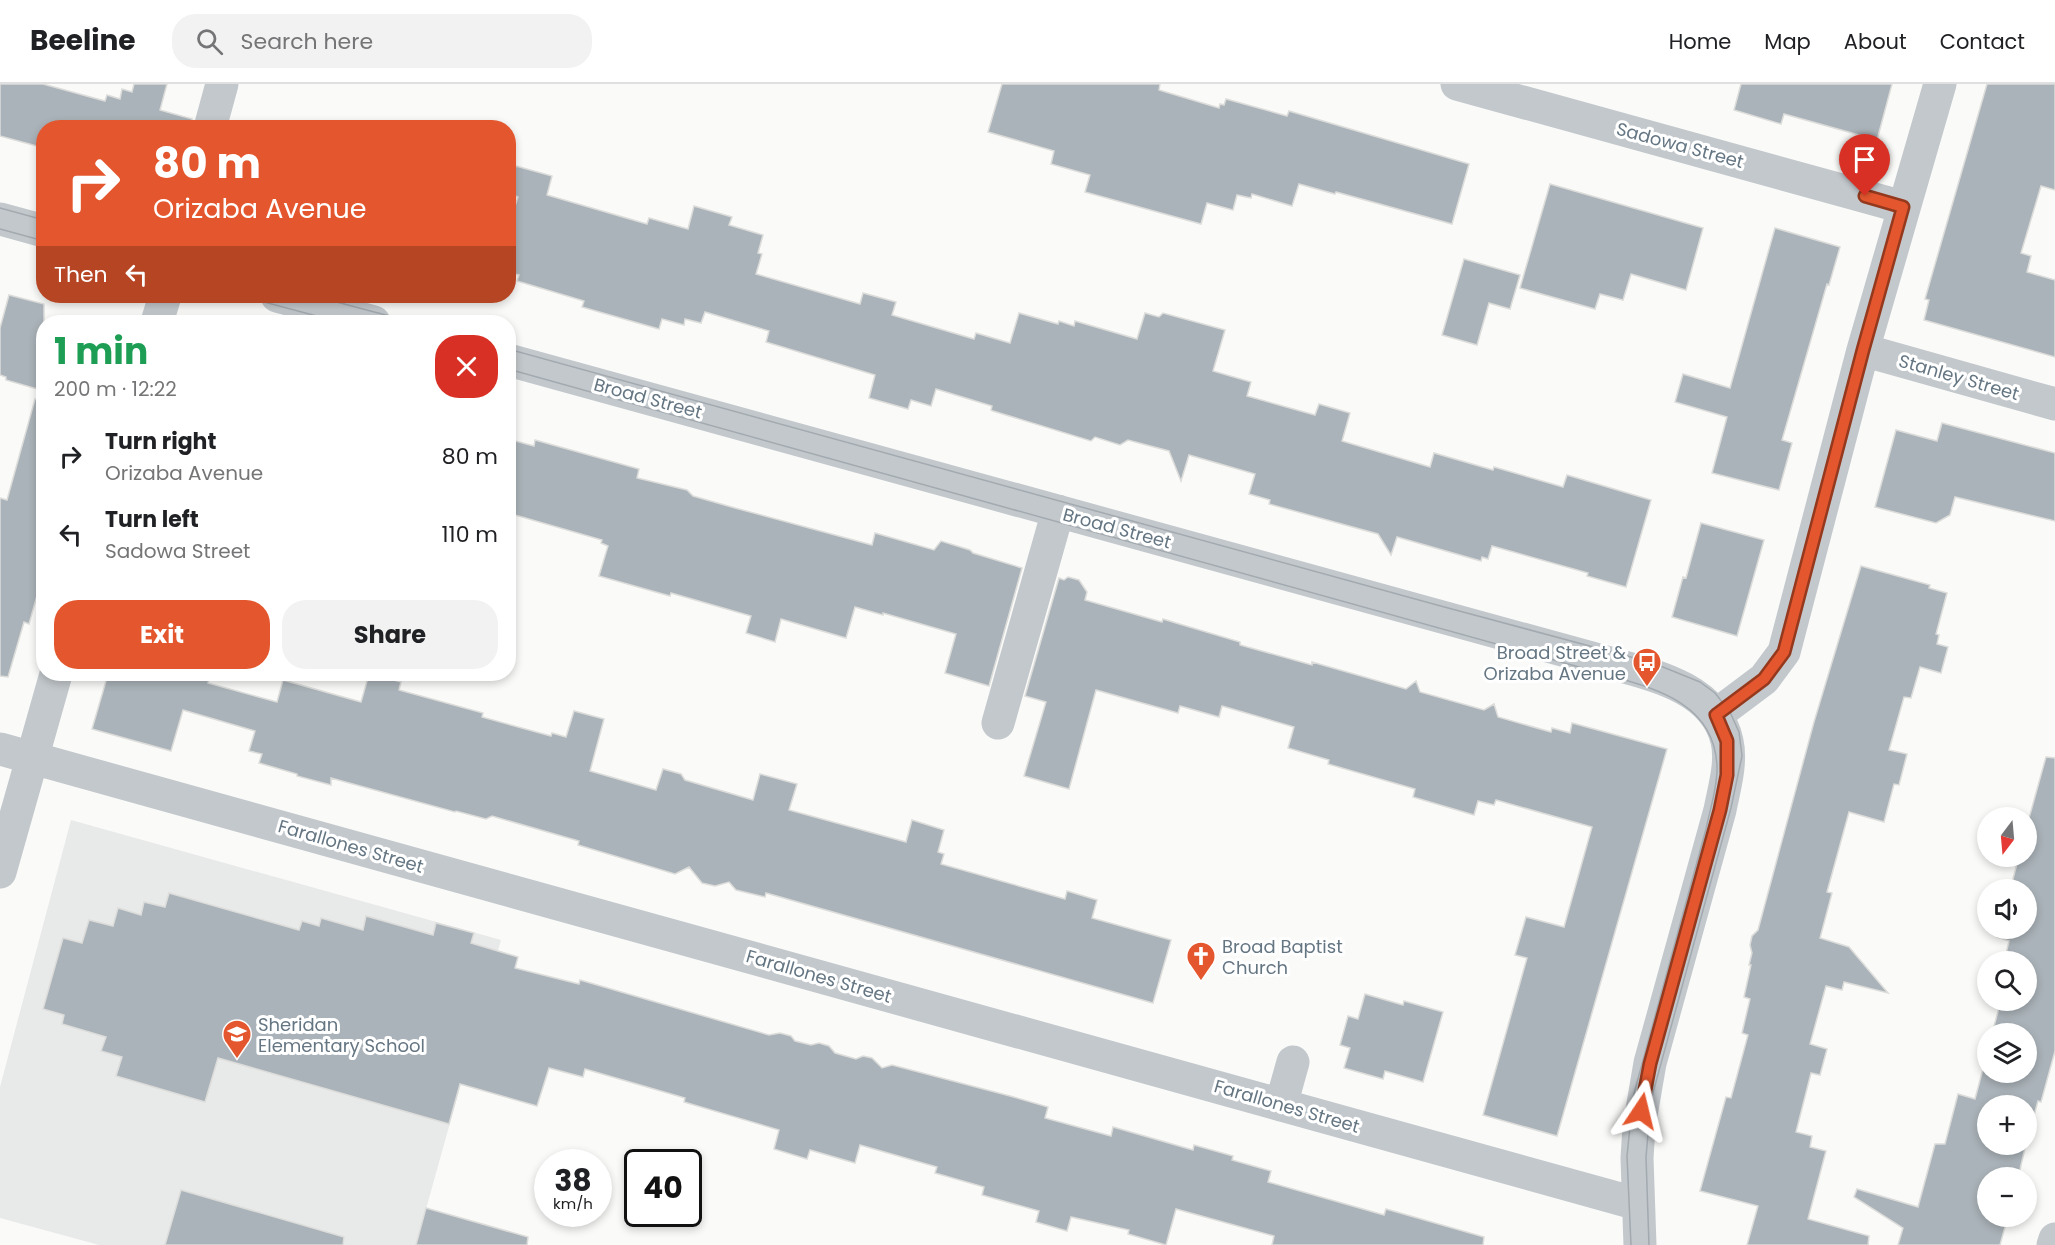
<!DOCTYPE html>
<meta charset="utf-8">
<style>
body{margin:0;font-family:Poppins,sans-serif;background:#f2f2f2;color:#202124;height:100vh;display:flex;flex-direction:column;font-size:22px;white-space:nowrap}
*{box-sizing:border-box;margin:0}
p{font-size:20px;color:#757577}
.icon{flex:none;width:33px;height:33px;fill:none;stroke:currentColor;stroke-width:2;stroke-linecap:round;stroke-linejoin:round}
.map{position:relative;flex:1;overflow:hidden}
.details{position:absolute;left:36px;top:231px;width:480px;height:366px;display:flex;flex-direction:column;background:#fff;border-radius:24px;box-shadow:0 3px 9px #0003}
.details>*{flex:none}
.top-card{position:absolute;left:36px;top:36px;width:480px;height:183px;border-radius:24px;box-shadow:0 3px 9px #0003;background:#e4572e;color:#fff;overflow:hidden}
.needle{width:39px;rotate:196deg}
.controls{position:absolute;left:1977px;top:723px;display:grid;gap:12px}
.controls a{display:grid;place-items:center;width:60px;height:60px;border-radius:50%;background:#fff;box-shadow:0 3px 9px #0003;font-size:30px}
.speed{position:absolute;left:534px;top:1065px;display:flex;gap:12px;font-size:30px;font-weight:700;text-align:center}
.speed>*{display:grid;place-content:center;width:78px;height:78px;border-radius:50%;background:#fff;box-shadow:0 3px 9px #0003;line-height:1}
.speed small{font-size:15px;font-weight:400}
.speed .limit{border:3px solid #111;border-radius:9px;background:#fff;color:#111}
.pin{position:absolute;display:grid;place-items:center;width:51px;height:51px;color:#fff;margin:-62px -26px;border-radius:50% 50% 50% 0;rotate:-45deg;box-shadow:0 0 6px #0007}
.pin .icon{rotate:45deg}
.me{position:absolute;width:66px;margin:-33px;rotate:10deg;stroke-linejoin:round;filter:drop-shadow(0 0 4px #0008)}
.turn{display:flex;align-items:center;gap:21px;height:126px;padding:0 18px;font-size:27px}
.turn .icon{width:78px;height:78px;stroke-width:2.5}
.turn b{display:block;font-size:42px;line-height:51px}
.then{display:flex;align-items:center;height:57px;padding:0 18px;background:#0003;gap:12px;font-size:22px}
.round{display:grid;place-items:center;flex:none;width:63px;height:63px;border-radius:24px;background:#f2f2f2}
.summary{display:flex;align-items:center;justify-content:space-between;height:102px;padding:0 18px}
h1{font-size:36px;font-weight:700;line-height:45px;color:#1e9e55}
.button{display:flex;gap:12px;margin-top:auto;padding:12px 18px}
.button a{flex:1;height:69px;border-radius:24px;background:#e4572e;color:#fff;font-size:24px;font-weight:700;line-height:69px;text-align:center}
.button a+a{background:#f2f2f2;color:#202124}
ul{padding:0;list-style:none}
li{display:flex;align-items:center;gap:18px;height:78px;padding:0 18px}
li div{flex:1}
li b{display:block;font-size:22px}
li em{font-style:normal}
header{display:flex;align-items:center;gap:36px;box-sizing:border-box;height:84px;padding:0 30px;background:#fff;border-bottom:2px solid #e0e0e0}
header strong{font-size:28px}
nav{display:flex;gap:33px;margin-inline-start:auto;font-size:21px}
.search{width:420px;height:54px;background:#f2f2f2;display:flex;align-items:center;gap:15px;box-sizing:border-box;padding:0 21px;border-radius:24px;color:#757577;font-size:22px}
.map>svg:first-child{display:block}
.built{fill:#e8e9e9}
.building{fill:#aab3b9;stroke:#dcdcda;stroke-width:1.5}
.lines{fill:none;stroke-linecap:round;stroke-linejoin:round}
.minor{stroke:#c3c8cc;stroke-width:33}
.tram{stroke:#a2aab0;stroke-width:1.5}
.route-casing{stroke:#94391e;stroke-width:15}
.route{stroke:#e4572e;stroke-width:10}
.labels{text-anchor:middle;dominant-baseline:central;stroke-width:6;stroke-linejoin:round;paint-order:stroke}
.street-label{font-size:18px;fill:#657683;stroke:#fff}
.poi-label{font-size:18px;fill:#657683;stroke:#fff;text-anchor:start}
</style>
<header>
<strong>Beeline</strong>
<div class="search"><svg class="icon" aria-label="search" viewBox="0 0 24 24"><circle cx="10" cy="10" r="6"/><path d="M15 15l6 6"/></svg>Search here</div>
<nav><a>Home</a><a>Map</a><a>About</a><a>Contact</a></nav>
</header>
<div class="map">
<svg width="2055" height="1161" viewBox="0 0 2055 1161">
<rect width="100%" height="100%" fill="#fafaf8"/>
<path class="built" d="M71,736L501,856L416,1161H99L0,1134V1003Z"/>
<path class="building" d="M0,0H43L105,17L107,11L120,15L122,5L132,8L134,0H167L160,26L192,35L191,44H44V64L0,52Z
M1002,0H1160L1159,6L1219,24L1220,20L1224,21L1226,15L1287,32L1289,27L1469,80L1452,140L1336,108L1335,110L1299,100L1292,122L1252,110L1251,114L1237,111L1233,126L1207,119L1201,140L1085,108L1090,91L1051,80L1054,67L988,48Z
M1741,0H1892L1877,56L1784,30L1781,40L1734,26Z
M1987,0H2055V106L2041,102L2021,169L2031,172L2027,188L2055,196V273L1924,236L1929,216L1925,215Z
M516,82L552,92L547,111L647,140L649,134L688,145L694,122L732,133L729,141L763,151L758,169L762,170L756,190L860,220L863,209L896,218L892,231L974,255L976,249L1010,259L1019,229L1058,240L1059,237L1074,242L1075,237L1137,255L1145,229L1159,233L1163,229L1225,246L1213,287L1251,298L1247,312L1315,331L1319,320L1350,329L1342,357L1430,383L1434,369L1493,386L1494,383L1563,403L1567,391L1651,416L1626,503L1587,492L1588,489L1492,462L1488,475L1482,473L1481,477L1397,453L1391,471L1378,450L1269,420L1270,416L1249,410L1255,390L1189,371L1181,397L1169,367L1128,356L1120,361L1095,353L1091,357L993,327L991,326L992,322L936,305L931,322L911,316L908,325L869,314L875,291L766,258L769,247L705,228L701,239L685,235L684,241L662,235L659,245L582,223L584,217L517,197L519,191L508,188V144L518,113L508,109Z
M1550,100L1703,144L1686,206L1631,190L1623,216L1600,210L1595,225L1520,204Z
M1775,144L1840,163L1829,201L1827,200L1782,356L1792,359L1779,406L1712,389L1727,333L1675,318L1683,290L1730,304Z
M1464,175L1520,191L1510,225L1489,219L1477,261L1442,251Z
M9,211L44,220V307L6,296V293L0,291V244Z
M35,315L44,316V487L29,540L24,538L8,593L0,592V414L7,416Z
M1942,339L2055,369V437L1955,413L1950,431L1936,439L1875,423L1896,346L1937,357Z
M508,355L534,362L535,356L639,385L637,394L687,406L693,412L735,424L872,461L875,449L934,466L941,457L970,466L973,469L1022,484L989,602L945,589L956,550L883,529V531L855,523L846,554L781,535L775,558L746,549L751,532L671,509L670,512L599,492L608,462L601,459L602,456L508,429Z
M1701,439L1764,456L1737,552L1672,533L1683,493L1686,494Z
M1861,482L1930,501L1929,504L1947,509L1936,550L1939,551L1937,560L1948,563L1941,589L1920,583L1911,614L1904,613L1889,666L1907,670L1899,701L1894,700L1884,738L1849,728L1827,808L1832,809L1820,854L1849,863L1888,909L1844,898L1842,906L1826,902L1810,960L1827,965L1820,991L1811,989L1796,1048L1812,1052L1810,1063L1826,1067L1808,1135L1869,1152L1868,1161H1747L1758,1122L1700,1107L1726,1013L1731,1014L1748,951L1742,949L1750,915L1744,913L1751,881H1749L1752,869L1750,861L1752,852L1758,846L1814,638Z
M1068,493L1079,496L1087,508L1085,516L1162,538L1163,535L1176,539L1240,558V561L1312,581V578L1406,605L1416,597L1420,608L1484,626L1494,620L1498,633L1551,648L1552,644L1570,649L1572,639L1667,665L1557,1052L1483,1031L1527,874L1515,871L1526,833L1564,843L1592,743L1496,716L1494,721L1478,717L1474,731L1413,713L1415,705L1328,680L1329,676L1288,664L1294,643L1222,622L1219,633L1180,622L1178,629L1096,606L1069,705L1024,692L1046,618L1025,612L1059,494L1064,496Z
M108,590H211L208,599L277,618L283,596L361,618L369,590H372L401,598L399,606L483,629L482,633L551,652L552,649L566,653L574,627L604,635L590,687L656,706L663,685L681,690L685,696L753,716L760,690L797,700L789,726L906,758L912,736L944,746L938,768L944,770L941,780L1065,815L1067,807L1097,816L1092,834L1171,856L1153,919L766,809L765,813L736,806L729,798L715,802L702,799L689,783L675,790L578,761L579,757L492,732L486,735L456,727L455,728L331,694V701L297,692V690L259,679L262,670L249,667L255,647L183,626L171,667L92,645Z
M2046,673L2055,674V967L2041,1018L2038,1017L2026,1060V1022H1988V1060H2026L2018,1094H1988V1132H2008L2000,1161H1898L1903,1144L1854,1113L1857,1105L1918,1123L1935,1060H1945L1958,1010L1975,1015L1988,966V988H2026V950H1992L2001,916H2026V878H2004L2009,857L1997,853L1999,844H2026V806H2010L2019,772H2026V745Z
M169,809L299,846L302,837L319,842L321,834L363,846L366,832L433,851L436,839L474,849L471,859L518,873L515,884L579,900L580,896L769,951L780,949L791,952L795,957L811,961L819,959L829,962L835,969L856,975L863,972L872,974L882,984L892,981L1010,1012L1048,1023L1045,1034L1111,1052L1113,1043L1193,1066L1194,1061L1233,1072L1232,1076L1271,1087L1268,1098L1384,1131L1386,1125L1484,1153L1483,1161H1272L1274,1152L1176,1125L1166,1161L1128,1150L1129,1146L1071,1133L1067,1147L1036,1138L1039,1127L982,1111L984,1103L935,1089L937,1083L860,1061L855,1079L810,1066L807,1075L774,1065L779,1046L684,1018L685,1014L585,985L583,993L549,984L537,1022L460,1000L449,1040L218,974L205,1018L116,992L122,973L101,967L106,953L62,940L64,931L43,925L63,854L82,859L89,836L113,842L118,824L141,831L144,818L165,823Z
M1365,910L1403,921L1404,917L1443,928L1423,998L1385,987L1383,995L1344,984L1350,964L1340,961L1348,932L1358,935Z
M181,1106L344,1153L343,1161H165Z
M426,1124L528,1153L527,1161H416Z"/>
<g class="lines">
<path class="minor" d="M1457,0L1903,123
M210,44L222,0
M0,135L44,147
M277,212L374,238
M157,238L165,212
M1863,266L2055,320
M508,276L1595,575C1642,589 1714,599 1727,657C1732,679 1724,705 1720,726L1650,979L1639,1043L1637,1074L1640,1161
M1716,631L1764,595L1784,568L1863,266L1940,0
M998,639L1058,427
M0,665L1638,1120
M0,788L56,590
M1281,1021L1293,978
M2053,1161L2055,1155"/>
<path class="tram" d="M0,124L44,136
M0,145L44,157
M242,212L339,238
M314,212L412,238
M508,265L1437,521L1653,579L1700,598L1715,609L1730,628L1739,648L1742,672L1731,724L1651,1016L1646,1073L1649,1161
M508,285L1597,588C1648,603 1714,615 1717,682C1718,702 1710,725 1706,745L1633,1013L1627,1072L1631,1161"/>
</g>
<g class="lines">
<g class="route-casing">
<path id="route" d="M1641,1027L1650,980L1720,726L1727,691V657L1716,631L1764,595L1784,568L1863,266L1903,123L1865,112"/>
</g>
<use href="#route" class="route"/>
</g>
<defs>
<g id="bus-pin" transform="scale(1.5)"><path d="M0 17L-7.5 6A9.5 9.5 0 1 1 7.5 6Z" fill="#e4572e" stroke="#fff"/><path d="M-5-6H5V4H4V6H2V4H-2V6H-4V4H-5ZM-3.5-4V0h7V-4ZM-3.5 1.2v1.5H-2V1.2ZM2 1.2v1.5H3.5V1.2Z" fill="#fff"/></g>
<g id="church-pin" transform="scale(1.5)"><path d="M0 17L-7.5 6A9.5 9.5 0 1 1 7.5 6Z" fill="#e4572e" stroke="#fff"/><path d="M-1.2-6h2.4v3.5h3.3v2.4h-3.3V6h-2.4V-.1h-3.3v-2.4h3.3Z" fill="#fff"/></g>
<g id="school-pin" transform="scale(1.5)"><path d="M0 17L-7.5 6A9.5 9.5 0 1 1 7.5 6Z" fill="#e4572e" stroke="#fff"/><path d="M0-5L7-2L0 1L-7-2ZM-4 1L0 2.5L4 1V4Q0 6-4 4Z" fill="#fff"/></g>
</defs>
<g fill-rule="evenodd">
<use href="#bus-pin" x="1647" y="578"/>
<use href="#church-pin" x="1201" y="872"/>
<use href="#school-pin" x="237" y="950"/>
</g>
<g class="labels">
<g class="street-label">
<text transform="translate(1680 61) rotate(15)">Sadowa Street</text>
<text transform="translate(1959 293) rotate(16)">Stanley Street</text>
<text transform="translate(648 314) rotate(15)">Broad Street</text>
<text transform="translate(1117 444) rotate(15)">Broad Street</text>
<text transform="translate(351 762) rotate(16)">Farallones Street</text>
<text transform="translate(819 892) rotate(16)">Farallones Street</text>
<text transform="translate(1287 1022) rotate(16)">Farallones Street</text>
</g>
<g class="poi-label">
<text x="1626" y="568" text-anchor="end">Broad Street &amp;<tspan x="1626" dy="21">Orizaba Avenue</tspan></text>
<text x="1222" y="862">Broad Baptist<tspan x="1222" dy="21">Church</tspan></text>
<text x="258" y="940">Sheridan<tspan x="258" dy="21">Elementary School</tspan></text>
</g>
</g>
</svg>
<div class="controls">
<a><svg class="needle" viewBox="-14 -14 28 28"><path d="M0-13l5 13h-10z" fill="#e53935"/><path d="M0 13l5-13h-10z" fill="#757577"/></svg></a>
<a><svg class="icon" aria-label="sound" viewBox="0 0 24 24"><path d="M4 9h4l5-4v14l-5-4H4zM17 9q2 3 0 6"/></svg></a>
<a><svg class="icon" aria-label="search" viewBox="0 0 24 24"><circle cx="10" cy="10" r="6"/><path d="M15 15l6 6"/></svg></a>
<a><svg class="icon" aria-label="layers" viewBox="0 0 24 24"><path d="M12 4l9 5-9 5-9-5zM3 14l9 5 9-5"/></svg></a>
<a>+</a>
<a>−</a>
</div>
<div class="speed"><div>38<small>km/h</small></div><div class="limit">40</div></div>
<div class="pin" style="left:1865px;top:112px;background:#d93025"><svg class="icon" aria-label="arrive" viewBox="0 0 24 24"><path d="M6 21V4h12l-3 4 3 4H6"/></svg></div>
<svg class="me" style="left:1641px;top:1027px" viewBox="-20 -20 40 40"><path d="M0-17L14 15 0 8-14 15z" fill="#e4572e" stroke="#fff" stroke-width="4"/></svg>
<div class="top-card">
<div class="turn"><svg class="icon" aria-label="right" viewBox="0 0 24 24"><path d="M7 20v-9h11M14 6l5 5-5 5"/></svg><div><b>80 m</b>Orizaba Avenue</div></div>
<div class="then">Then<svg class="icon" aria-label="left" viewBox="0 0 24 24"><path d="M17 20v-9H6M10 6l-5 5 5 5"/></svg></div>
</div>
<section class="details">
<div class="summary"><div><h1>1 min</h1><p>200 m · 12:22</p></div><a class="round" style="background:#d93025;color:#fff"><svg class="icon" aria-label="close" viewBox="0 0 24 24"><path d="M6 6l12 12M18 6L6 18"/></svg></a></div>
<ul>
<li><svg class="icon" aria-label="right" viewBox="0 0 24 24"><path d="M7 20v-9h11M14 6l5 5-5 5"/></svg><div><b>Turn right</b><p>Orizaba Avenue</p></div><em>80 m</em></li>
<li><svg class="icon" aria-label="left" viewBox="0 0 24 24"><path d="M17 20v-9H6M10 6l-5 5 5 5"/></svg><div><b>Turn left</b><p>Sadowa Street</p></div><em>110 m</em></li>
</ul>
<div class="button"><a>Exit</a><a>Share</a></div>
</section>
</div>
